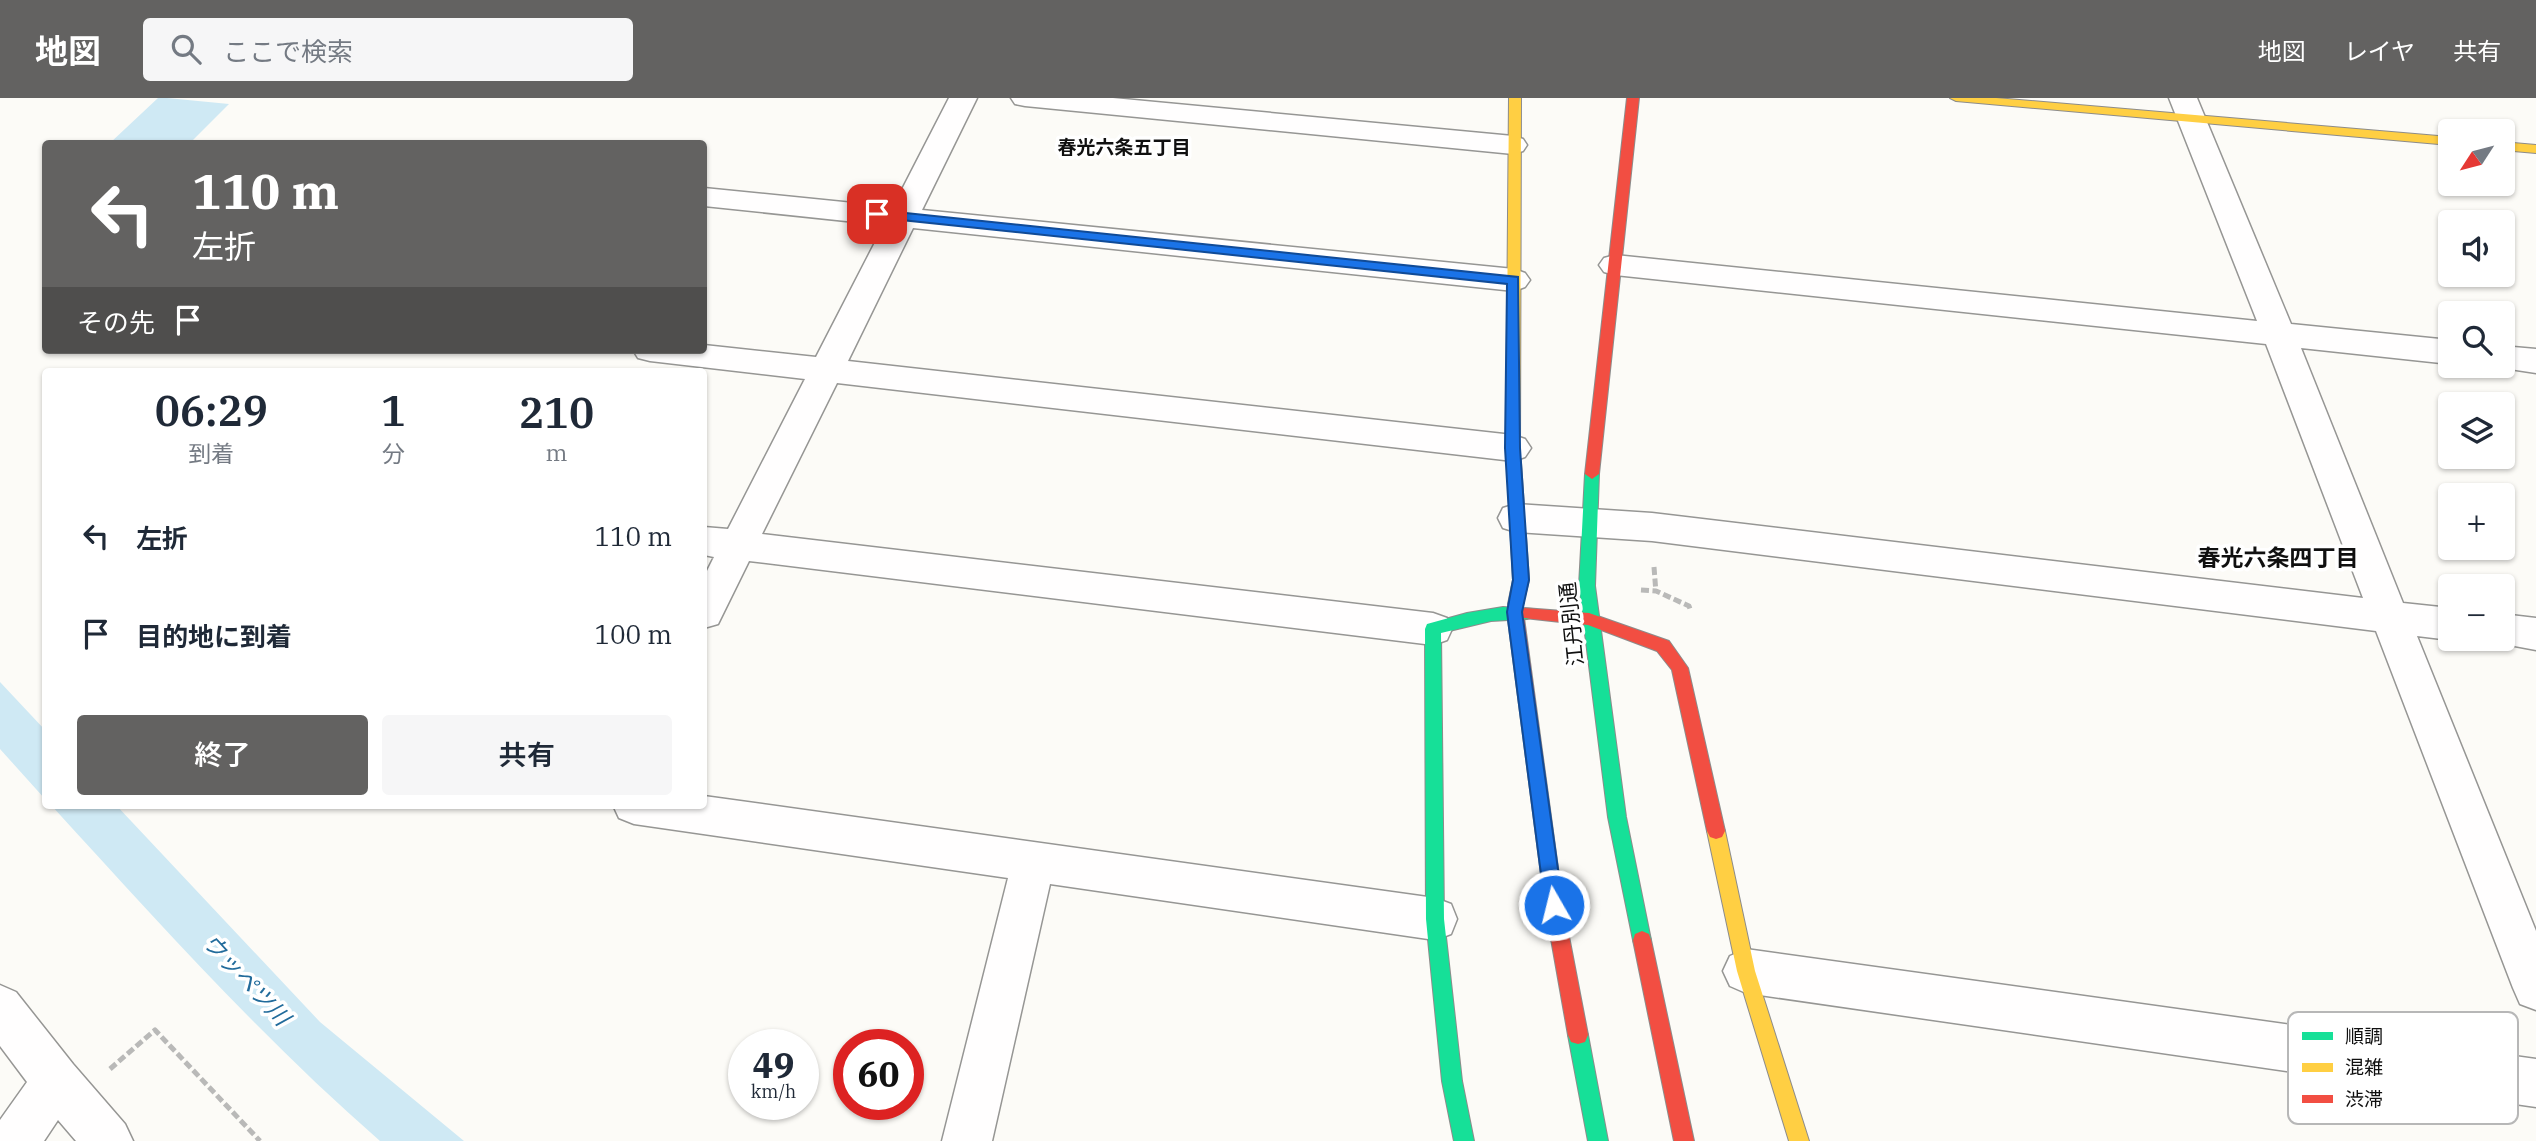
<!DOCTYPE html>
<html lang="ja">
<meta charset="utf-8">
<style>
body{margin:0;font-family:"IBM Plex Serif","Noto Sans JP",serif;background:#f6f6f7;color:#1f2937;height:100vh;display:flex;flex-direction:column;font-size:26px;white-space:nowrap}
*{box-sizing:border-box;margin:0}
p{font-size:23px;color:#747a83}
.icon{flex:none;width:38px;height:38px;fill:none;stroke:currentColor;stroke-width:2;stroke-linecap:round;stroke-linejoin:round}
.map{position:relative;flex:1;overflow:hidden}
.panel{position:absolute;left:42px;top:270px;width:665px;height:441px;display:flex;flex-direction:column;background:#fff;border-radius:7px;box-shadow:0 2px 5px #0004}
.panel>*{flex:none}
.top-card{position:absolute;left:42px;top:42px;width:665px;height:214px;border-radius:7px;box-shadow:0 2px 5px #0004;background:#636261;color:#fff;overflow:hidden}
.needle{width:46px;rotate:234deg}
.buttons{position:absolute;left:2438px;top:21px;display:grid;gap:14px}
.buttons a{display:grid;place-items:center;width:77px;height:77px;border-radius:7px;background:#fff;box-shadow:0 2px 5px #0004;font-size:35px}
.speed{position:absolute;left:728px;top:931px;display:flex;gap:14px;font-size:35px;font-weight:700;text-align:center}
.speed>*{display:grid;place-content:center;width:91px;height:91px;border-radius:50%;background:#fff;box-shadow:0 2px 5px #0004;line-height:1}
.speed small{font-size:18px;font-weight:400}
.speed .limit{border:10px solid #d22;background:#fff;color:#111}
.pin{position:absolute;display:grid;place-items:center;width:60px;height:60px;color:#fff;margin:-30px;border-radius:14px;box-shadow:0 4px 10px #0006}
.me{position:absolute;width:77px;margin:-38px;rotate:352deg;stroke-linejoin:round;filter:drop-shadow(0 0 5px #0008)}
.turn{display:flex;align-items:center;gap:24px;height:147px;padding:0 35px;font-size:32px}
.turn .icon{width:91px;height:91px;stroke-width:2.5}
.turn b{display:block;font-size:49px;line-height:60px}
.then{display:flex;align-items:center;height:66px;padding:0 35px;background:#0003;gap:14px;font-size:26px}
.eta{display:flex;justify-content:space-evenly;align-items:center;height:119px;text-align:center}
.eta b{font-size:42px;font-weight:600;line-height:49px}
.button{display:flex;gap:14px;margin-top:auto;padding:14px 35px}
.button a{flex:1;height:80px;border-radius:7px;background:#636261;color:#fff;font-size:28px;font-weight:600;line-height:80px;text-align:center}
.button a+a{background:#f6f6f7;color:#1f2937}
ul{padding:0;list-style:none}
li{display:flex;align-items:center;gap:21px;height:98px;padding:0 35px}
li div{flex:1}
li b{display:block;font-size:26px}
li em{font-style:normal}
header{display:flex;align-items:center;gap:42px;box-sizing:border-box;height:98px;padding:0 35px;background:#636261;color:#fff}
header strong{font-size:33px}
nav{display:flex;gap:38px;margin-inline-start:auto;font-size:24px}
.search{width:490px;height:63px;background:#f6f6f7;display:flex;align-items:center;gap:18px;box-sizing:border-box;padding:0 24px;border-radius:7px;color:#747a83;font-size:26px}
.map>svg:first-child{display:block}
.water{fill:#cfe9f4}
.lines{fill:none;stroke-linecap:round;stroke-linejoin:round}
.street-casing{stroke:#969694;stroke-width:3}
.fast-casing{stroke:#8d8c8b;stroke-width:2}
.slow-casing{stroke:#8d8c8b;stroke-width:2}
.jam-casing{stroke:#8d8c8b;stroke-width:2}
.path{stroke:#b9b9b8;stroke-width:5;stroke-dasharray:8 3.5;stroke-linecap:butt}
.street{fill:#fffefe;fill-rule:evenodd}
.fast{fill:#16e098;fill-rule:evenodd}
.slow{fill:#ffcf43;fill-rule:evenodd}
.jam{fill:#f24e42;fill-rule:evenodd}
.route{fill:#1a73e8;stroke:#114b97;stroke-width:2}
.labels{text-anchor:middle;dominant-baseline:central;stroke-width:7;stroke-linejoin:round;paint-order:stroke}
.far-neighbourhood-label{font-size:19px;font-weight:bold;fill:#101010;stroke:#fff}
.street-label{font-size:21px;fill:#101010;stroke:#fff}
.neighbourhood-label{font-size:23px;font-weight:bold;fill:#101010;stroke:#fff}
.water-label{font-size:23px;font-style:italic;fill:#216b9b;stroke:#fff}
.key{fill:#fff;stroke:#b7b7b7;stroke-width:2}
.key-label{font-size:19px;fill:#101010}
</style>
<header>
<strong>地図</strong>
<div class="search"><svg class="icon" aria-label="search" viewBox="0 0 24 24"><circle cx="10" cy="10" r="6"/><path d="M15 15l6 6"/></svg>ここで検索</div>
<nav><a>地図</a><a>レイヤ</a><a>共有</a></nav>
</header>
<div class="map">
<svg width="2536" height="1043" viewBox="0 0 2536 1043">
<rect width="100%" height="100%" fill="#fcfbf7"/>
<path class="water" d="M158,0H167L229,6L190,45H110Z
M0,584L45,632V701L0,651Z
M51,707H116L320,924L464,1043H380C262,940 157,823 51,707Z"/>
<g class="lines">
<g class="street-casing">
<path id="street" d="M949,0H977L922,112L1514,171L1525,175L1530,182L1525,189L1514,193L913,130L848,263L1513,337L1525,341L1531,350L1525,359L1513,363L837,285L762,436L1433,515L1447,520L1452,531L1447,542L1433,547L749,463L718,526L704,530V479L714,459L704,457V429L728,431L805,281L650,263L638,260L633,252H704V247L816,259L884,127L704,108V90L893,109Z
M1011,0H1113L1513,38L1523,41L1527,47L1523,53L1513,56L1025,8L1015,6Z
M2169,0H2197L2291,226L2450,242V266L2301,250L2403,505L2450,510V541H2453L2450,542L2417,538L2536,833V912L2520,906L2513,890L2376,533L1652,443L1516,434L1503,430L1498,420L1503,410L1516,406L1652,415L2363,500L2266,246L1615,177L1604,174L1599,167L1604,160L1615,157L2257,223Z
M2502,248L2536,251V275L2490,268H2502Z
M2502,516L2536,520V552L2488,543L2487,541H2502Z
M704,698L1435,800L1451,806L1457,821L1451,836L1435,842L1050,786L992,1043H942L1008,780L634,726L619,720L613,707H704Z
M1746,851L2536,961V1009L1746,895L1730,888L1723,873L1730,858Z
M0,887L16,894L73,966L125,1026L133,1043H76L58,1022L44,1043H0V1022L27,984L0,948Z"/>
</g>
<g class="fast-casing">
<path id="fast" d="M1592,371L1599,376L1595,488L1626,719L1651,842L1649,848L1642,851L1635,848L1633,842L1608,719L1579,488L1585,376Z
M1503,509L1533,511L1535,515L1533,519L1527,521L1491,523L1441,535L1444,821L1462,983L1474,1043H1454L1442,983L1426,821L1425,531L1427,526L1467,515Z
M1578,928L1585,930L1588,937L1608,1043H1588L1568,937L1571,930Z"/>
</g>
<g class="slow-casing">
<path id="slow" d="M1509,0H1521L1520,350L1529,482L1522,510H1510L1508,506L1513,482L1506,350Z
M1950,0H1996L2450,39V47L1956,3Z
M2502,44L2536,47V55L2502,52Z
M1716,725L1722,727L1725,733L1755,873L1809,1043H1789L1737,873L1707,733L1710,727Z"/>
</g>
<g class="jam-casing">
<path id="jam" d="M1627,0H1639L1599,376L1592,381L1585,376Z
M1516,500L1522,502L1523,510L1589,515L1669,543L1688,570L1725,733L1722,739L1716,741L1710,739L1707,733L1672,572L1657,553L1588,527L1524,520L1563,807L1588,937L1585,944L1578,946L1571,944L1568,937L1545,807L1507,514L1510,502Z
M1642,833L1649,836L1651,842L1694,1043H1674L1633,842L1635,836Z"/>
</g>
<path class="path" d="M1654,469L1656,495
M1641,492L1656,493L1689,508L1690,511
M110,971L155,932L260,1043"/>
<use href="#street" class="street"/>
<use href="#fast" class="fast"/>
<use href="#slow" class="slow"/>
<use href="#jam" class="jam"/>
</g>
<path class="route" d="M877,112L1518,179L1520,350L1529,482L1522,514L1563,807L1560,813L1554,816L1548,813L1545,807L1507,514L1513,482L1505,350L1507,186L873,119V113Z"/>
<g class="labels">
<g class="far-neighbourhood-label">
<text x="1124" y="49">春光六条五丁目</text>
</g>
<g class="street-label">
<text transform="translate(1571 526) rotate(-96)">江丹別通</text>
</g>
<g class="neighbourhood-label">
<text x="2278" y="459">春光六条四丁目</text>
</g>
<g class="water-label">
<text transform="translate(247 881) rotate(47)">ウッペツ川</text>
</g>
</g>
<rect x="2288" y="914" width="230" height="112" rx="10" class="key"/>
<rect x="2302" y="934" width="31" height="8" fill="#16e098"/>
<rect x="2302" y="965" width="31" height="9" fill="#ffcf43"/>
<rect x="2302" y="997" width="31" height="8" fill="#f24e42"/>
<g class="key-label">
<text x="2345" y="945">順調</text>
<text x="2345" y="976">混雑</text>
<text x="2345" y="1008">渋滞</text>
</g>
</svg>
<div class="buttons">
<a><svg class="needle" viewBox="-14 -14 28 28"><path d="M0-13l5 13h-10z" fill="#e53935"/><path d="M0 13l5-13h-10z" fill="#747a83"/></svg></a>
<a><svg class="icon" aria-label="sound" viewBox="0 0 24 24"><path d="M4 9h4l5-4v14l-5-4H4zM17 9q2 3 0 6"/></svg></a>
<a><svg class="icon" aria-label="search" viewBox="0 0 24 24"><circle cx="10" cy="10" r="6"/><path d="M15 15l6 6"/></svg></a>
<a><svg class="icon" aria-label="layers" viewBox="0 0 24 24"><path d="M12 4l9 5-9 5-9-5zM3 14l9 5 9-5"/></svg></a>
<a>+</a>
<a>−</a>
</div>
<div class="speed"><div>49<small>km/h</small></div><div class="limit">60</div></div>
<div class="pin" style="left:877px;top:116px;background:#d93025"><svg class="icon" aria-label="arrive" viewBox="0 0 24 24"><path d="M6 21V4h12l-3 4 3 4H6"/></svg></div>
<svg class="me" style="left:1554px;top:807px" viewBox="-20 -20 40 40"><circle r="17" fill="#1a73e8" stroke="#fff" stroke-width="3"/><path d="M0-11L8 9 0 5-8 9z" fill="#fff"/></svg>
<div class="top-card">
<div class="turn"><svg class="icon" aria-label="left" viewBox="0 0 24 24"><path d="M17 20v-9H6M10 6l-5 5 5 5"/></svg><div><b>110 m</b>左折</div></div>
<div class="then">その先<svg class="icon" aria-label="arrive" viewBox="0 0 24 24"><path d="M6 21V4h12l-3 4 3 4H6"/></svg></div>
</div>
<section class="panel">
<div class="eta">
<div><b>06:29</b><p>到着</p></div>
<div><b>1</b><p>分</p></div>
<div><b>210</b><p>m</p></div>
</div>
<ul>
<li><svg class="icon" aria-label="left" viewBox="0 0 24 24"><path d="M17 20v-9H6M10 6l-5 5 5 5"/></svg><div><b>左折</b></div><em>110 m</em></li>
<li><svg class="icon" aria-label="arrive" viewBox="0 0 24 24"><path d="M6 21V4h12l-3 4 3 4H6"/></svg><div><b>目的地に到着</b></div><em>100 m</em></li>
</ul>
<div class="button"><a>終了</a><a>共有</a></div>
</section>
</div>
